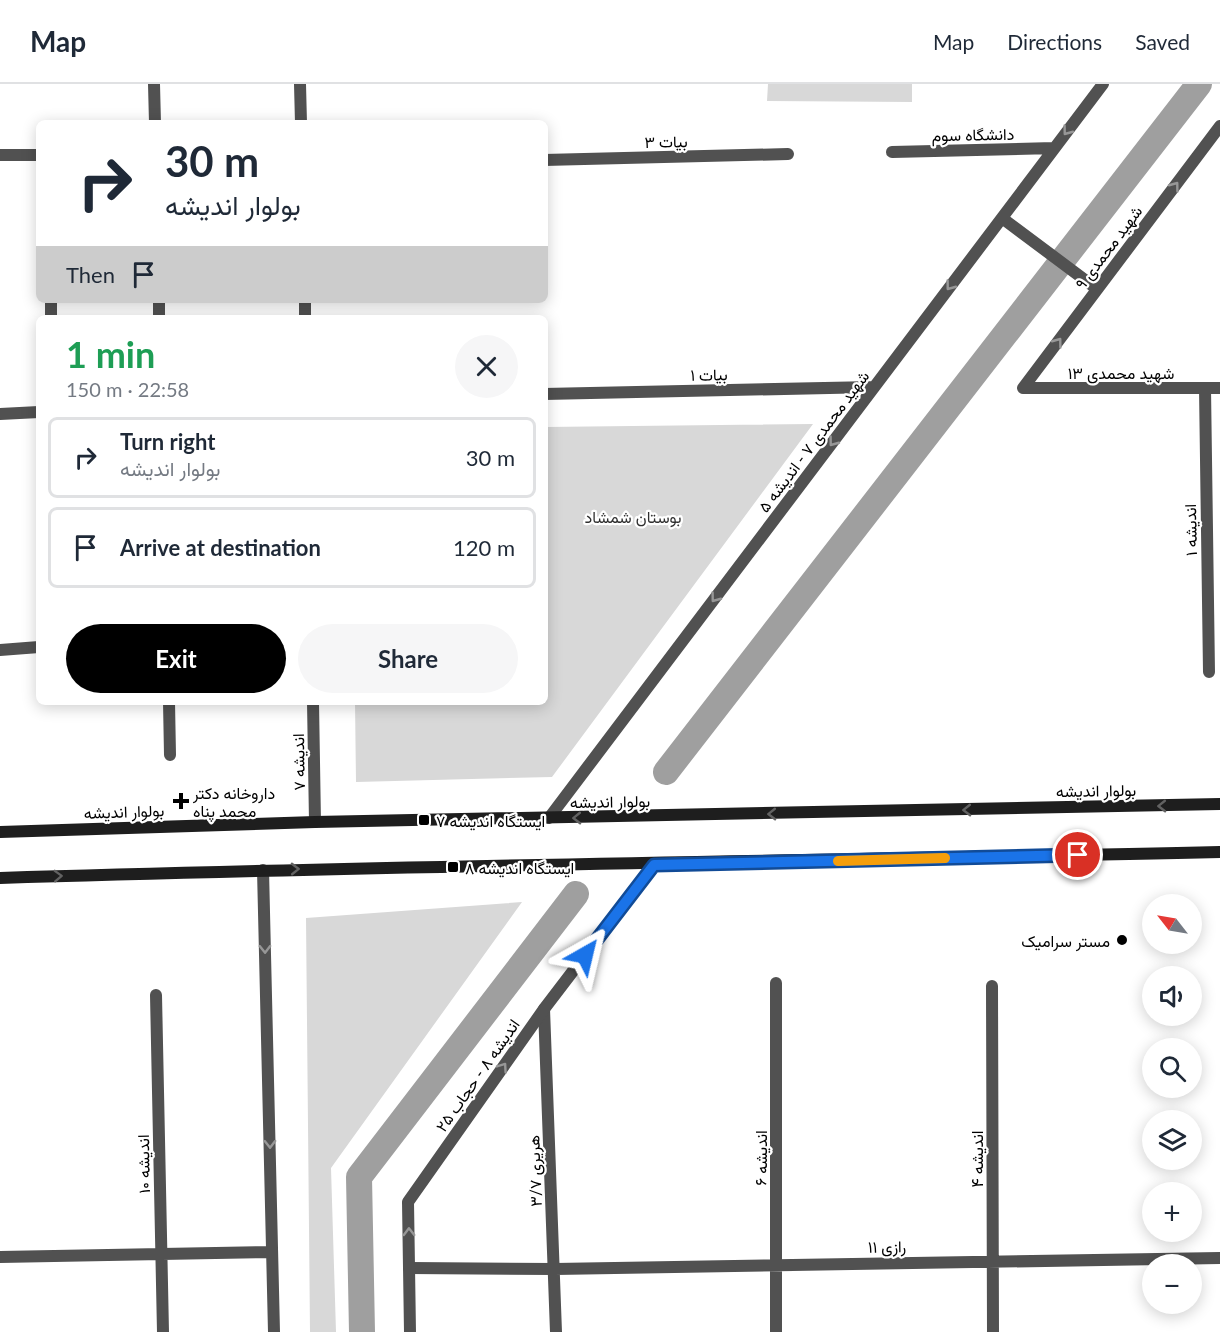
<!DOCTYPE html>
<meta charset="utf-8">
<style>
body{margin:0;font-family:Lato,Vazirmatn,sans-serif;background:#f6f6f7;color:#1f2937;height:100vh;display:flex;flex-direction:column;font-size:22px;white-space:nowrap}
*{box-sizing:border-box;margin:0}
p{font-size:20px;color:#747a83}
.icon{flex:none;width:33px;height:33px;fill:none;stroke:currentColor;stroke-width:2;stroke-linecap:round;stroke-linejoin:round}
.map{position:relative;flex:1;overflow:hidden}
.side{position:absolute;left:36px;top:231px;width:512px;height:390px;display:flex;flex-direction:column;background:#fff;border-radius:9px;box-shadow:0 3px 15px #0003}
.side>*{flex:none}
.top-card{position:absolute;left:36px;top:36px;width:512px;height:183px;border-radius:9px;box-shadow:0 3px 15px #0003;background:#fff;color:#1f2937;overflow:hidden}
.needle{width:39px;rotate:301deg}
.fabs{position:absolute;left:1142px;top:810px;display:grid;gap:12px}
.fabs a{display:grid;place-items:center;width:60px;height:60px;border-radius:50%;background:#fff;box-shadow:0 3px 15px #0003;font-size:30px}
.pin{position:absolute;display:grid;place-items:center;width:51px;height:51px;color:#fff;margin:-26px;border:3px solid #fff;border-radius:50%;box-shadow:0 2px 6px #0007}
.me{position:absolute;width:66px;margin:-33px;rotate:37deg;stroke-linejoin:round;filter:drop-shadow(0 0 4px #0008)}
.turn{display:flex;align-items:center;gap:21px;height:126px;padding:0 30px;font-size:27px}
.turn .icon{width:78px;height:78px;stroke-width:2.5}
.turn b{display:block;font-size:42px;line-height:51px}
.then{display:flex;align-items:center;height:57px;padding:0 30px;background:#0003;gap:12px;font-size:22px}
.round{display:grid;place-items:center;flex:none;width:63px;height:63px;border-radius:32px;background:#f6f6f7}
.head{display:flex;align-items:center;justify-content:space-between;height:102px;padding:0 30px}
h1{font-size:36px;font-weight:700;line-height:45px;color:#1e9e55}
.cta{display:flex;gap:12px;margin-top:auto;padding:12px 30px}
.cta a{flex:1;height:69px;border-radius:36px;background:#000;color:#fff;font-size:24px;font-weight:700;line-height:69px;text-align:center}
.cta a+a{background:#f6f6f7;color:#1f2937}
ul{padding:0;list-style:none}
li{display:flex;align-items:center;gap:18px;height:81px;margin:0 12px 9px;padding:0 18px;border:3px solid #e0e1e3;border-radius:9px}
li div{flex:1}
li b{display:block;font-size:22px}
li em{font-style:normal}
header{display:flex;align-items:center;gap:36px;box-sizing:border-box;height:84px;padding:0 30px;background:#fff;border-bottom:2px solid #e0e1e3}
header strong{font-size:28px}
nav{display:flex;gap:33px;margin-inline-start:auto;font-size:21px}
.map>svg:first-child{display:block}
.green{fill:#d8d8d8}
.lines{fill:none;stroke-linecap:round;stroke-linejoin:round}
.canal{stroke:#9f9f9f;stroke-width:26}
.minor{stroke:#515151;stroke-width:12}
.tertiary{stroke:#515151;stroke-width:12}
.secondary{stroke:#1e1e1e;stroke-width:12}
.oneway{stroke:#979797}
.oneway2{stroke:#626262}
.route-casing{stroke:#114b97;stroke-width:15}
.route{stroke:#1a73e8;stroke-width:10}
.slow{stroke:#f59e0b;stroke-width:10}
.poi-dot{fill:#000;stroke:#fff;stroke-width:2}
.labels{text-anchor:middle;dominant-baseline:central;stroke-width:4.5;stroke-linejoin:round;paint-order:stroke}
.street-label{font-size:16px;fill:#000;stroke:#fff}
.park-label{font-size:16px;fill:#2f2f2f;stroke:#fff}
.poi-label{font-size:16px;fill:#000;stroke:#fff;text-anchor:start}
</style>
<header>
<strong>Map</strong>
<nav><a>Map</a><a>Directions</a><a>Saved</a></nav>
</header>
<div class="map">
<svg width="1220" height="1248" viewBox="0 0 1220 1248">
<rect width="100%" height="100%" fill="#fff"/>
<path class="green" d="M768,0H912V18L767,17Z
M813,340L552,693L356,698L355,618H544L545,343Z
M522,818L331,1084L336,1248H310L306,834Z"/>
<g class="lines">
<path class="canal" d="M666,688L1199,0
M362,1248L359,1093L576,810"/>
<path class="minor" d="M154,0L155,39
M300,0L301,39
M892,68L1054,64
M0,71H39
M544,76L788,70
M1002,134L1097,205
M159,216V234
M305,216V234
M51,234V216
M1023,304L1220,42
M1023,304H1220
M1205,304L1209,588
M544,310L874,303
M0,330L39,328
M0,566L39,563
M169,618L170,671
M313,618L315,738
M549,734L1103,0
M263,786L274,1248
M776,899V1248
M992,902L993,1248
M156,911L163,1248
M544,925L556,1248
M0,1173L272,1168
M409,1184L555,1185L1220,1174"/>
<path class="tertiary" d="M410,1248L408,1118L544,925L654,781"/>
<path class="secondary" d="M0,748L315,738L1220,720
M0,794C407,781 813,777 1220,768"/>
</g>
<defs><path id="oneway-chevron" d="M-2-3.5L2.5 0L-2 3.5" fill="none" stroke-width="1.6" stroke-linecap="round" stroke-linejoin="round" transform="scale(1.5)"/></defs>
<g class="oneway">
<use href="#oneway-chevron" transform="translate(1067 47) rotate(127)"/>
<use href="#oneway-chevron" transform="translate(1175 102) rotate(-53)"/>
<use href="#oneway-chevron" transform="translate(950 202) rotate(127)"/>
<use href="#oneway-chevron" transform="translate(1058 258) rotate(-53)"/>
<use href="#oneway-chevron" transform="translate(833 358) rotate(127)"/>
<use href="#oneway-chevron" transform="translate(715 514) rotate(127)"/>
<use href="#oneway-chevron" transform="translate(265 865) rotate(89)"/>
<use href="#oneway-chevron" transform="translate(503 983) rotate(-55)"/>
<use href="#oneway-chevron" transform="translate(270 1060) rotate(89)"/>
<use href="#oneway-chevron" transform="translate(409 1148) rotate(-91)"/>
</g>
<g class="oneway2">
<use href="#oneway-chevron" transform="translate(1162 722) rotate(179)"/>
<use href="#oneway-chevron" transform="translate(967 726) rotate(179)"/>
<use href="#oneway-chevron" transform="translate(772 730) rotate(179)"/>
<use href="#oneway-chevron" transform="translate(577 734) rotate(179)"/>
<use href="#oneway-chevron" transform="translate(295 785) rotate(-1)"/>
<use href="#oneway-chevron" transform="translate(58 792) rotate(-2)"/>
</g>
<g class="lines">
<g class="route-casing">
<path id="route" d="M585,871L654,781L1078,771"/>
</g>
<use href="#route" class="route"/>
<path class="slow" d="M838,777L945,774"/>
</g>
<g class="poi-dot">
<path d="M178 708h6v6h6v6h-6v6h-6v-6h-6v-6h6z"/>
<rect x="418" y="730" width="12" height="12" rx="3"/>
<rect x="447" y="777" width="12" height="12" rx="3"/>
<circle cx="1122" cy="856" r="6"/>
</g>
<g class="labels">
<g class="street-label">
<text transform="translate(973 50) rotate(-1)">دانشگاه سوم</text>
<text transform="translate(666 57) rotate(-1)">بیات ۳</text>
<text transform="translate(1108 163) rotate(-53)">شهید محمدی ۹</text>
<text x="1121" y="288">شهید محمدی ۱۳</text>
<text transform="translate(709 290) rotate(-1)">بیات ۱</text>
<text transform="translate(813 357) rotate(-53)">شهید محمدی ۷ - اندیشه ۵</text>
<text transform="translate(1190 446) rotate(-91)">اندیشه ۱</text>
<text transform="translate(298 678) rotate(-91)">اندیشه ۷</text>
<text transform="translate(1096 706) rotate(-1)">بولوار اندیشه</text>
<text transform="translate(610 717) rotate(-1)">بولوار اندیشه</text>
<text transform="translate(124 727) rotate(-2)">بولوار اندیشه</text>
<text transform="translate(477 991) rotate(-55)">اندیشه ۸ - حجاب ۲۵</text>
<text transform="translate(760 1074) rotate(-90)">اندیشه ۶</text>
<text transform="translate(976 1075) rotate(-90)">اندیشه ۴</text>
<text transform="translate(143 1080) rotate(-91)">اندیشه ۱۰</text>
<text transform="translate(534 1087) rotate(-92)">هریری ۳/۷</text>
<text transform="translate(887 1162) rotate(-1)">رازی ۱۱</text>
</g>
<g class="park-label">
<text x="633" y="432">بوستان شمشاد</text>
</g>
<g class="poi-label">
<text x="193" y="708">داروخانه دکتر<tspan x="193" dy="18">محمد پناه</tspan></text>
<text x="436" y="736">ایستگاه اندیشه ۷</text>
<text x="465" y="783">ایستگاه اندیشه ۸</text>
<text x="1110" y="856" text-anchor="end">مستر سرامیک</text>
</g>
</g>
</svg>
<div class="fabs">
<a><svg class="needle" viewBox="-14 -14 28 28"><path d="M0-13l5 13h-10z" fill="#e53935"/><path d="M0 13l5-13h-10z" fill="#747a83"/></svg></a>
<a><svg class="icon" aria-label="sound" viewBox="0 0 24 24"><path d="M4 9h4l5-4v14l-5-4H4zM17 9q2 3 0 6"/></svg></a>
<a><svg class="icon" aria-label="search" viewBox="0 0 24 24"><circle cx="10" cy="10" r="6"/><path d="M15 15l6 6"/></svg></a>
<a><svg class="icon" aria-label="layers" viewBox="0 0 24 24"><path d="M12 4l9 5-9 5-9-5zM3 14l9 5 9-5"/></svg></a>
<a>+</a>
<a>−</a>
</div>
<div class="pin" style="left:1078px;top:771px;background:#d93025"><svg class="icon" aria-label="arrive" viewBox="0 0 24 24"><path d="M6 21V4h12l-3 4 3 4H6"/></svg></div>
<svg class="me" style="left:585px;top:871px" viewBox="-20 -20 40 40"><path d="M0-17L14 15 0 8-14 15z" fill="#1a73e8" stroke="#fff" stroke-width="4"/></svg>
<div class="top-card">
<div class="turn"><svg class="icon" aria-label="right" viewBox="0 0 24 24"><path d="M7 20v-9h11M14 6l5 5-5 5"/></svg><div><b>30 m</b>بولوار اندیشه</div></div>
<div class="then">Then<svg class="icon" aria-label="arrive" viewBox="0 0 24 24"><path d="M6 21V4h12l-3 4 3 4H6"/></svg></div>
</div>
<section class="side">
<div class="head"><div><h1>1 min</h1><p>150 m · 22:58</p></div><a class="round"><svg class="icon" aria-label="close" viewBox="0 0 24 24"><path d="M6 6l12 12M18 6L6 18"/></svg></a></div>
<ul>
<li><svg class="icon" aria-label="right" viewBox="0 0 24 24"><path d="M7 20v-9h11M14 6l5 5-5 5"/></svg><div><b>Turn right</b><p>بولوار اندیشه</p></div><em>30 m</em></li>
<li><svg class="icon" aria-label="arrive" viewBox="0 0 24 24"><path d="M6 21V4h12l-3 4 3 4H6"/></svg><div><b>Arrive at destination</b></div><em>120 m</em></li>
</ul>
<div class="cta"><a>Exit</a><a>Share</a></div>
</section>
</div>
